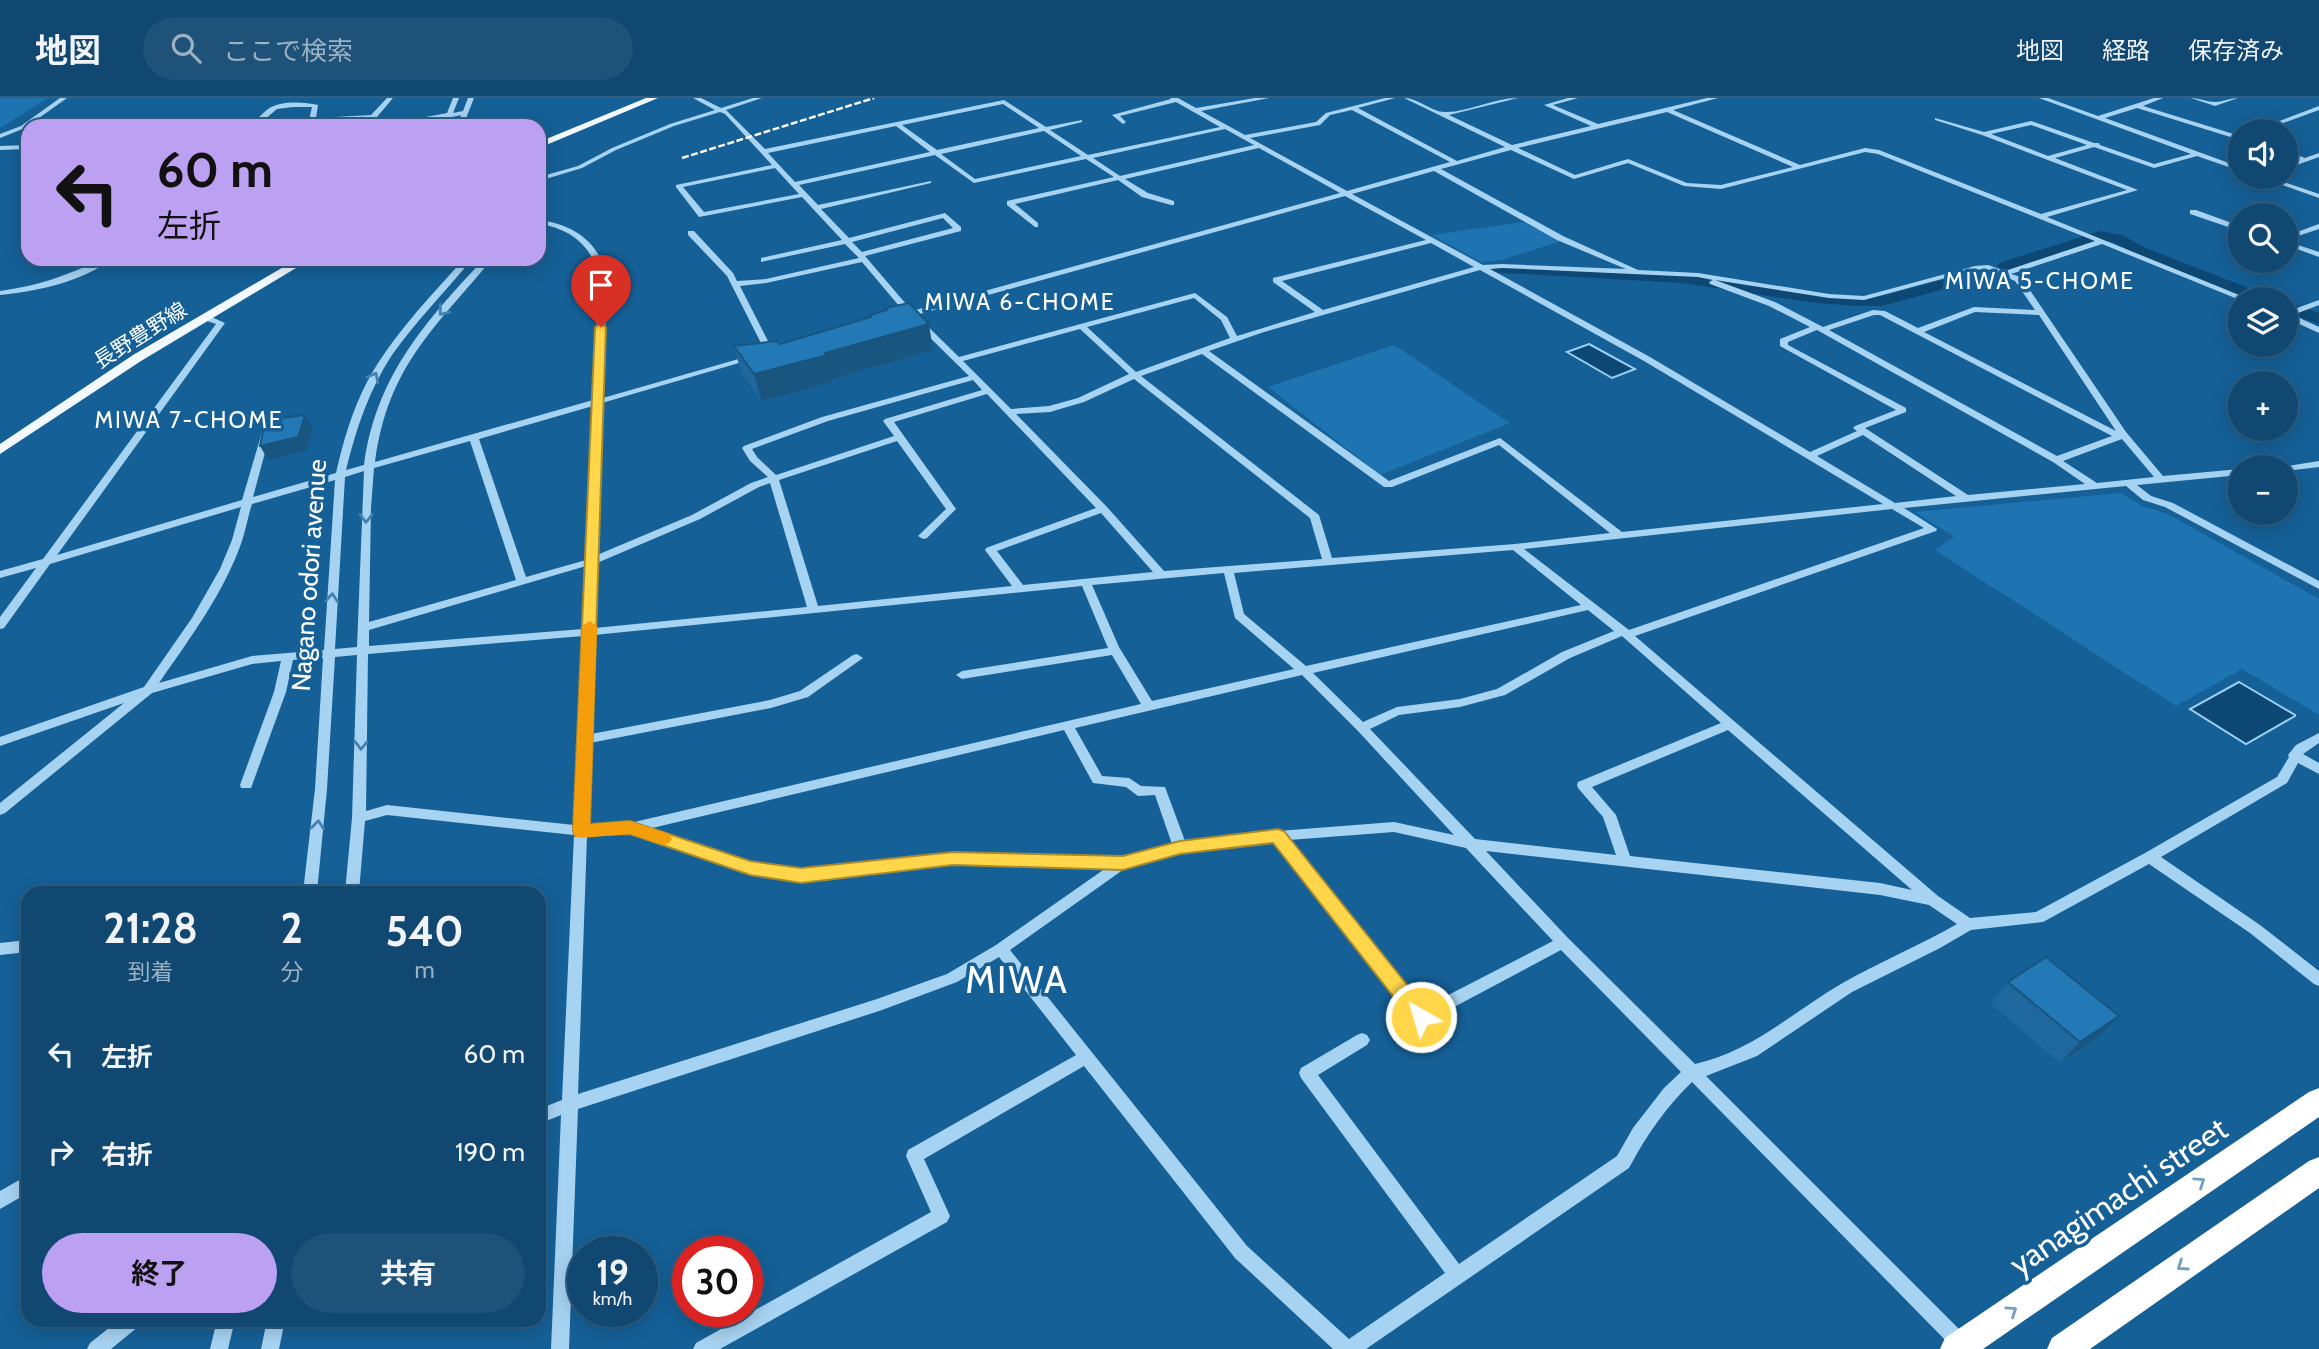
<!DOCTYPE html>
<html lang="ja">
<meta charset="utf-8">
<style>
body{margin:0;font-family:Cabin,"Noto Sans JP",sans-serif;background:#1e5279;color:#f1f3f6;height:100vh;display:flex;flex-direction:column;font-size:26px;white-space:nowrap}
*{box-sizing:border-box;margin:0}
p{font-size:23px;color:#9cb2c3}
.icon{flex:none;width:38px;height:38px;fill:none;stroke:currentColor;stroke-width:2;stroke-linecap:round;stroke-linejoin:round}
.map{position:relative;flex:1;overflow:hidden}
.panel{position:absolute;left:21px;top:788px;width:525px;height:441px;display:flex;flex-direction:column;background:#104871;border-radius:21px;box-shadow:0 4px 18px #0003,0 0 0 2px #306084}
.panel>*{flex:none}
.guide{position:absolute;left:21px;top:21px;width:525px;height:147px;border-radius:21px;box-shadow:0 4px 18px #0003,0 0 0 2px #306084;background:#bca0f2;color:#111;overflow:hidden}
.fabs{position:absolute;left:2228px;top:21px;display:grid;gap:14px}
.fabs a{display:grid;place-items:center;width:70px;height:70px;border-radius:50%;background:#104871;box-shadow:0 4px 18px #0003,0 0 0 2px #306084;font-size:35px}
.speed{position:absolute;left:567px;top:1138px;display:flex;gap:14px;font-size:35px;font-weight:700;text-align:center}
.speed>*{display:grid;place-content:center;width:91px;height:91px;border-radius:50%;background:#104871;box-shadow:0 4px 18px #0003,0 0 0 2px #306084;line-height:1}
.speed small{font-size:18px;font-weight:400}
.speed .limit{border:10px solid #d22;background:#fff;color:#111}
.pin{position:absolute;display:grid;place-items:center;width:60px;height:60px;color:#fff;margin:-72px -30px;border-radius:50% 50% 50% 0;rotate:-45deg;box-shadow:0 0 7px #0007}
.pin .icon{rotate:45deg}
.me{position:absolute;width:77px;margin:-38px;rotate:322deg;stroke-linejoin:round;filter:drop-shadow(0 0 5px #0008)}
.turn{display:flex;align-items:center;gap:24px;height:147px;padding:0 21px;font-size:32px}
.turn .icon{width:91px;height:91px;stroke-width:2.5}
.turn b{display:block;font-size:49px;line-height:60px}
.eta{display:flex;justify-content:space-evenly;align-items:center;height:119px;text-align:center}
.eta b{font-size:42px;font-weight:700;line-height:49px}
.action{display:flex;gap:14px;margin-top:auto;padding:14px 21px}
.action a{flex:1;height:80px;border-radius:42px;background:#bca0f2;color:#111;font-size:28px;font-weight:700;line-height:80px;text-align:center}
.action a+a{background:#1e5279;color:#f1f3f6}
ul{padding:0;list-style:none}
li{display:flex;align-items:center;gap:21px;height:98px;padding:0 21px}
li div{flex:1}
li b{display:block;font-size:26px}
li em{font-style:normal}
header{display:flex;align-items:center;gap:42px;box-sizing:border-box;height:98px;padding:0 35px;background:#104871;border-bottom:2px solid #306084}
header strong{font-size:33px}
nav{display:flex;gap:38px;margin-inline-start:auto;font-size:24px}
.search{width:490px;height:63px;background:#1e5279;display:flex;align-items:center;gap:18px;box-sizing:border-box;padding:0 24px;border-radius:38px;color:#9cb2c3;font-size:26px}
.map>svg:first-child{display:block}
.green{fill:#1d74b1}
.water{fill:#0d4774;stroke:#99d0f5;stroke-width:2}
.lines{fill:none;stroke-linecap:round;stroke-linejoin:round}
.canal{fill:#0d4774;fill-rule:evenodd}
.minor{fill:#a7d3f2;fill-rule:evenodd}
.major{fill:#f2f9ff;fill-rule:evenodd}
.highway{fill:#fff;fill-rule:evenodd}
.rail{stroke:#fff;stroke-width:2.5;stroke-dasharray:7 2.5;stroke-linecap:butt}
.wall{fill:#1e689d}
.shaded-wall{fill:#18557f}
.building{fill:#2379b6;stroke:#18557f;stroke-width:2}
.oneway{stroke:#4182b2}
.oneway2{stroke:#73a0c1}
.route{fill:#ffd54a;stroke:#a68a30;stroke-width:2}
.slow{fill:#f59e0b}
.labels{text-anchor:middle;dominant-baseline:central;stroke-width:7;stroke-linejoin:round;paint-order:stroke}
.far-street-label{font-size:21px;fill:#fff;stroke:#156097}
.far-neighbourhood-label{font-size:23px;letter-spacing:2px;fill:#fff;stroke:#156097}
.street-label{font-size:26px;fill:#fff;stroke:#156097}
.near-street-label{font-size:32px;fill:#fff;stroke:#156097}
.near-quarter-label{font-size:37px;letter-spacing:2px;fill:#fff;stroke:#156097}
</style>
<header>
<strong>地図</strong>
<div class="search"><svg class="icon" aria-label="search" viewBox="0 0 24 24"><circle cx="10" cy="10" r="6"/><path d="M15 15l6 6"/></svg>ここで検索</div>
<nav><a>地図</a><a>経路</a><a>保存済み</a></nav>
</header>
<div class="map">
<svg width="2319" height="1251" viewBox="0 0 2319 1251">
<rect width="100%" height="100%" fill="#156097"/>
<path class="green" d="M0,0H48L0,30Z
M1522,124L1561,143L1502,162L1481,164L1432,137Z
M1394,247L1510,325L1380,377L1268,289Z
M2120,395L2143,408L2168,416L2319,501V617L2242,571L2176,608L1935,452L1954,439L1915,414Z"/>
<path class="water" d="M1589,246L1635,271L1612,280L1567,254Z
M2239,584L2295,617V618L2246,646L2190,611Z"/>
<g class="lines">
<path class="canal" d="M2100,133L2122,137L2146,150L2269,198L2271,201H2249L2136,156L2113,144L2101,143L2005,173L1997,168L1999,165Z
M1495,166L1682,176L1816,195L1860,199L1882,198L1990,169L1998,174L1996,177L1882,208H1860L1816,205L1682,185L1489,174L1487,171L1489,168Z
M2286,204L2319,215V226L2286,214Z"/>
<path class="minor" d="M60,0H67L25,30L0,40V36L21,28Z
M387,0H393L377,19L371,21L312,24L309,22L312,9H293L277,11L257,28H247C257,23 260,17 268,11C281,2 304,4 318,7L316,20L371,17Z
M453,0H459L453,15L463,13L468,0H474L463,28H457L461,17L452,19L448,28H442L445,20L430,22L420,28H413L426,19L447,15Z
M693,0H701L721,10L753,0H762L726,12L765,51L1004,2L1046,29L1082,22V24L1050,32L1088,57L1220,29L1176,4L1120,18L1126,24L1123,26L1112,17L1171,1L1170,0H1178L1196,10L1255,0H1269L1201,13L1245,37L1316,24L1326,15L1385,0H1395L1358,10L1457,63L1505,49L1404,0C1419,0 1432,15 1446,14C1469,14 1493,0 1518,0L1449,17L1512,47L1591,28L1544,7L1568,0H1578L1553,7L1598,26L1707,0H1718L1673,12L1800,67L1865,50L1879,52L2041,116L2127,92L1982,37L1935,22V20L1984,34L2031,23L2094,45H2099L2100,47L2154,66L2191,56L2039,0H2048L2098,18L2154,0H2163L2143,8L2240,38V42L2137,10L2105,20L2240,69V73L2197,58L2154,70L2094,49L2055,60L2138,92L2047,119L2249,201L2240,202L2102,146L2011,176L2021,179L2126,334L2163,378L2240,371V377L2137,387L2151,398L2173,405L2319,483V491L2165,409L2143,402L2126,388L1904,410L1937,431L1936,433L1635,538L1938,798L1970,820L2036,814L2145,755L2277,679L2289,659L2288,657L2296,647L2319,635V645L2303,656L2319,665V676L2298,665L2287,685L2161,759L2260,827L2319,873V888L2314,886L2250,835L2149,766L2043,824L1971,832L1940,850L1852,894L1757,958L1706,978L1973,1245L1976,1251H1954L1692,984C1666,1009 1646,1038 1629,1070L1366,1251H1333L1235,1160L1084,968L924,1061L950,1118L947,1124L720,1251H693L696,1245L931,1114L906,1058L908,1052L1076,957L999,859L957,884L882,912L578,1011L569,1251H551L561,1017L539,1026V1011L562,1002L574,737L387,717L365,723L359,794H345L352,720L357,557L335,559L327,691L317,794H303L315,691L323,560L293,562L286,594L251,690H241L240,687L274,594L281,563L252,566L152,595L5,715L0,717V705L124,605L0,648V639L144,589L192,520L220,471L232,442L241,409L50,466L4,530L0,531V519L36,470L0,480V473L43,461L216,226L201,221V217H207L225,225L57,457L242,402L262,334L265,333L270,336L253,399L336,375C343,344 352,313 367,284C392,238 429,200 464,161H472C446,193 416,223 392,257C369,292 356,331 346,372L364,367C376,278 425,224 484,161H492C434,231 388,268 375,364L593,302L599,178C592,148 570,130 539,126V122C573,126 599,144 607,178L603,300L749,258L756,260L602,305L597,457L692,417L751,385L768,379L750,363L742,350L744,348L822,319L969,278L909,219L901,220V216L905,215L862,164L766,185L740,188L774,255L767,257L727,178L688,137V133H694L733,175L737,183L766,181L859,160L845,146L761,164V160L842,142L802,99L699,119L676,89V87L772,67L725,16L720,14L674,28L616,52L582,70L539,83V79L578,68L612,50L670,26L715,12ZM1003,6L1039,30L937,52L902,27ZM1352,12L1450,64L1347,93L1250,40L1320,27L1330,17ZM1667,14L1793,69L1721,87L1687,85L1628,61L1575,77L1518,50ZM2031,27L2087,47L2048,58L1991,36ZM896,28L930,54L795,84L768,55ZM1225,31L1254,47L1120,78L1093,60ZM1044,33L1081,58L975,81L941,56ZM1259,50L1340,95L912,213L865,158L961,133V129L945,115L849,140L821,111L931,85V83L818,107L799,87L935,57L974,85L1086,61L1114,79L1007,103V107L1035,129H1038V125L1015,106L1118,82L1142,99L1171,107H1174V103L1148,95L1125,81ZM1511,52L1574,81L1628,65L1684,88L1721,91L1865,54L1878,56L2095,143L2005,173L1988,167L1975,168L1864,198L1829,196L1698,175L1638,172L1563,138L1441,71ZM775,70L799,96L704,114L683,89ZM1434,73L1557,142L1626,171L1502,166L1483,167L1352,96ZM1345,98L1426,142L1273,180V184L1315,214L1237,238L1227,219L1195,195L959,259L916,217ZM943,120L953,130L862,154L852,144ZM1431,145L1474,169L1323,212L1282,183ZM1502,170L1698,179L1713,182L1709,184L1710,186L1769,208L1810,229L1780,241V248L1896,312L1855,328L1853,330L1857,333L1810,354L1650,259L1490,171ZM1987,171L2015,183L2035,212L1974,209L1918,230L1885,213L1873,212L1823,229L1775,204L1715,182L1829,200L1864,202L1975,172ZM1480,172L1644,263L1883,406L1622,434L1500,340L1389,383L1209,253L1264,234ZM1194,200L1221,222L1230,240L1136,274L1087,229ZM1975,214L2039,217L2116,333L1924,234ZM1874,217H1880L2112,338L2057,358L1829,232ZM1080,231L1129,276L1078,300L1049,308L1011,311L963,263ZM1817,232L2053,364L2085,386L1968,397L1865,330L1906,314V310L1788,247V244ZM1202,256L1384,389H1392L1499,347L1610,435L1515,446L1332,460L1319,417L1141,278ZM1134,281L1310,420L1322,461L1164,473L1107,409L1016,316L1050,314L1084,304ZM973,282L982,292L885,321L883,323L894,338L776,377L757,359L752,351L828,323ZM987,296L1096,410L986,450L985,452L1012,488L818,508L779,382L897,343L946,411L918,438L923,441L927,440L956,411L894,324ZM593,308L586,462L526,479L479,341ZM1863,337L1956,398L1895,405L1817,358ZM2122,341L2154,379L2097,385L2063,363ZM470,343L516,482L369,524L371,410L374,370ZM364,373L357,549L335,551L345,379ZM335,382L324,552L252,558L159,585C190,540 224,495 242,443C246,431 248,418 252,406ZM770,385L807,509L595,530L597,465L700,421L759,389ZM1892,411L1924,430L1629,532L1524,451ZM1101,415L1153,474L1023,487L997,453ZM1513,452L1581,507L1306,568L1244,516L1234,475ZM586,468L583,531L369,548V532ZM1224,475L1235,520L1294,571L1152,603L1119,549L1092,487ZM1082,488L1108,550L962,573L956,577L962,581L1112,557L1141,606L630,725L588,727L590,645L771,610L808,599L863,560L857,556L853,557L800,593L770,602L591,636L594,537ZM1588,512L1614,533L1562,554L1497,591L1460,601L1397,609L1363,624L1313,575ZM583,538L574,727L387,707L366,713L368,556ZM1622,538L1721,625L1578,684L1577,687L1578,690L1603,719L1616,757L1475,741L1370,631L1399,617L1460,609L1505,597L1570,560ZM1302,577L1358,633L1454,737L1394,724L1278,733L1185,743L1165,689L1141,688L1129,680L1102,678L1075,630ZM1064,632L1093,685L1126,689L1138,698L1155,697L1172,746L1123,760L953,756L801,772L750,765L648,731ZM1728,632L1912,792L1880,785L1630,758L1616,717L1592,689ZM1394,734L1466,750L1553,843L1423,910L1289,742ZM630,735L750,775L801,782L953,766L1106,770L996,847L947,876L877,901L578,996L587,738ZM1275,744L1416,924L1421,926L1426,924L1561,852L1681,974L1664,990L1633,1030L1617,1058L1459,1166L1318,977L1367,947L1370,942L1367,937L1362,935L1357,937L1301,970L1299,975L1301,980L1445,1175L1349,1241L1247,1148L1010,852L1127,769L1180,754ZM1486,753L1880,797L1929,807L1957,826C1919,848 1879,864 1841,886C1790,916 1754,952 1695,966L1568,840Z
M2191,0C2199,0 2207,4 2215,4C2222,4 2230,0 2238,0L2215,8Z
M2319,8V12L2261,33H2253Z
M28,47V51L0,52V48Z
M2286,53L2305,60L2319,55V59L2286,71V67L2299,62L2286,57Z
M2260,79H2269L2319,96V100Z
M539,110L546,112V116L539,115Z
M2190,112H2196L2240,128V133L2190,116Z
M2319,126V131L2286,142V138Z
M2286,143L2319,154V159L2286,147Z
M102,161H112C81,184 38,193 0,197V193C37,188 69,177 102,161Z
M2319,202V207L2293,217L2319,229V235L2286,220V214Z
M2319,363V369L2286,373V369H2282Z
M28,842V854L0,857V845Z
M28,1077V1095L0,1111V1093Z
M119,1222H142L139,1228L111,1251H87L90,1245Z
M217,1222H235L228,1251H210Z
M267,1222H285L279,1251H261Z"/>
<path class="major" d="M646,0H658L539,50V44Z
M297,161H311L141,263L0,356V346L133,257Z"/>
<path class="highway" d="M2319,990V1019L1983,1251H1940L1945,1240L2309,994Z
M2319,1059V1090L2090,1251H2047L2052,1240L2309,1063Z"/>
<path class="rail" d="M682,60L874,0"/>
</g>
<path class="wall" d="M885,210L933,252L832,281V284L761,303L741,274L734,248L780,246L870,219V217L885,213Z
M2008,884L2098,939L2060,965L1990,905Z"/>
<path class="shaded-wall" d="M929,226L933,252L832,281V284L761,303L754,276Z
M305,317L313,331L306,353L268,362L260,348Z
M2119,918L2098,939L2060,965L2080,944Z"/>
<path class="building" d="M909,205L929,226L825,255L827,257L754,276L734,248L777,243L780,246L871,219L870,217L887,212L885,210Z
M283,315L284,320L305,317L298,339L260,348L266,318Z
M2046,859L2119,918L2080,944L2008,884Z"/>
<defs><path id="oneway-chevron" d="M-2-3.5L2.5 0L-2 3.5" fill="none" stroke-width="1.6" stroke-linecap="round" stroke-linejoin="round" transform="scale(1.75)"/></defs>
<g class="oneway">
<use href="#oneway-chevron" transform="translate(443 213) rotate(129)"/>
<use href="#oneway-chevron" transform="translate(374 279) rotate(-62)"/>
<use href="#oneway-chevron" transform="translate(366 420) rotate(91)"/>
<use href="#oneway-chevron" transform="translate(332 500) rotate(-86)"/>
<use href="#oneway-chevron" transform="translate(361 647) rotate(91)"/>
<use href="#oneway-chevron" transform="translate(318 727) rotate(-84)"/>
</g>
<g class="oneway2">
<use href="#oneway-chevron" transform="translate(2200 1084) rotate(-34)"/>
<use href="#oneway-chevron" transform="translate(2182 1168) rotate(145)"/>
<use href="#oneway-chevron" transform="translate(2012 1213) rotate(-34)"/>
</g>
<path class="route" d="M601,225L606,229L590,726L630,723L750,763L801,770L953,754L1123,758L1180,743L1278,731L1284,733L1428,913L1431,919L1428,925L1421,928L1414,925L1273,745L1180,756L1123,772L953,767L801,785L750,777L630,736L575,738L573,733L595,229Z"/>
<path class="slow" d="M590,523L597,528L590,726L630,723L669,736L672,741L669,745L663,747L630,736L581,740L575,738L573,733L582,528Z"/>
<g class="labels">
<g class="far-street-label">
<text transform="translate(140 237) rotate(-32)">長野豊野線</text>
</g>
<g class="far-neighbourhood-label">
<text x="2040" y="183">MIWA 5-CHOME</text>
<text x="1020" y="204">MIWA 6-CHOME</text>
<text x="189" y="322">MIWA 7-CHOME</text>
</g>
<g class="street-label">
<text transform="translate(309 477) rotate(-86)">Nagano odori avenue</text>
</g>
<g class="near-street-label">
<text transform="translate(2118 1098) rotate(-34)">yanagimachi street</text>
</g>
<g class="near-quarter-label">
<text x="1017" y="881">MIWA</text>
</g>
</g>
</svg>
<div class="fabs">
<a><svg class="icon" aria-label="sound" viewBox="0 0 24 24"><path d="M4 9h4l5-4v14l-5-4H4zM17 9q2 3 0 6"/></svg></a>
<a><svg class="icon" aria-label="search" viewBox="0 0 24 24"><circle cx="10" cy="10" r="6"/><path d="M15 15l6 6"/></svg></a>
<a><svg class="icon" aria-label="layers" viewBox="0 0 24 24"><path d="M12 4l9 5-9 5-9-5zM3 14l9 5 9-5"/></svg></a>
<a>+</a>
<a>−</a>
</div>
<div class="speed"><div>19<small>km/h</small></div><div class="limit">30</div></div>
<div class="pin" style="left:601px;top:229px;background:#d93025"><svg class="icon" aria-label="arrive" viewBox="0 0 24 24"><path d="M6 21V4h12l-3 4 3 4H6"/></svg></div>
<svg class="me" style="left:1421px;top:919px" viewBox="-20 -20 40 40"><circle r="17" fill="#ffd54a" stroke="#fff" stroke-width="3"/><path d="M0-11L8 9 0 5-8 9z" fill="#fff"/></svg>
<div class="guide">
<div class="turn"><svg class="icon" aria-label="left" viewBox="0 0 24 24"><path d="M17 20v-9H6M10 6l-5 5 5 5"/></svg><div><b>60 m</b>左折</div></div>
</div>
<section class="panel">
<div class="eta">
<div><b>21:28</b><p>到着</p></div>
<div><b>2</b><p>分</p></div>
<div><b>540</b><p>m</p></div>
</div>
<ul>
<li><svg class="icon" aria-label="left" viewBox="0 0 24 24"><path d="M17 20v-9H6M10 6l-5 5 5 5"/></svg><div><b>左折</b></div><em>60 m</em></li>
<li><svg class="icon" aria-label="right" viewBox="0 0 24 24"><path d="M7 20v-9h11M14 6l5 5-5 5"/></svg><div><b>右折</b></div><em>190 m</em></li>
</ul>
<div class="action"><a>終了</a><a>共有</a></div>
</section>
</div>
